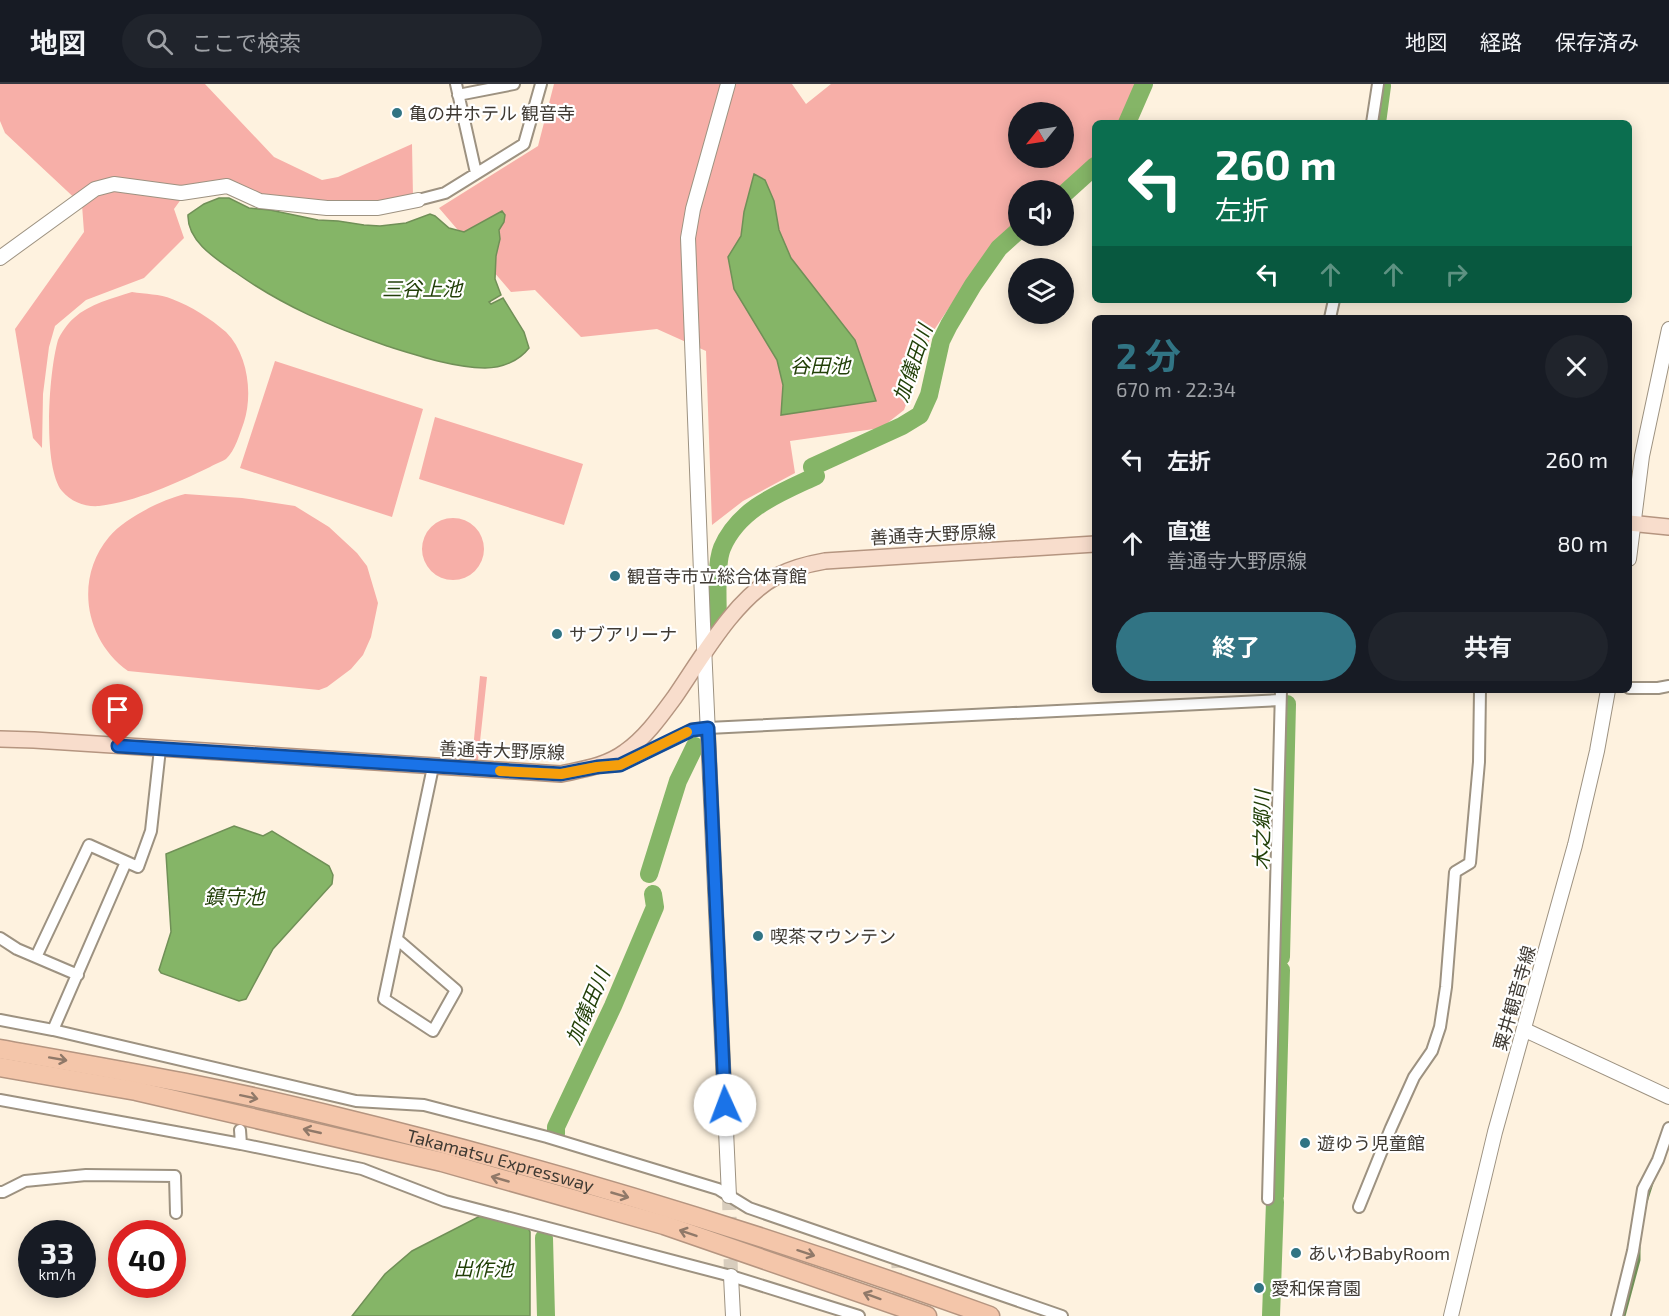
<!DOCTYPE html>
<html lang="ja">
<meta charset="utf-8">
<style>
body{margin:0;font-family:"Exo 2","Noto Sans JP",sans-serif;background:#20242c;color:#f1f3f6;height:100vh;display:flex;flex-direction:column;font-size:22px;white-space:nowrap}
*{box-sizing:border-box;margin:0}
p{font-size:20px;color:#9ea1a6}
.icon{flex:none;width:33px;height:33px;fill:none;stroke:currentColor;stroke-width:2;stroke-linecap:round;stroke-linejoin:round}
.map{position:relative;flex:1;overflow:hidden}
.sheet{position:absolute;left:1092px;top:231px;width:540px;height:378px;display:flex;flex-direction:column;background:#171b24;border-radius:9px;box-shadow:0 3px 15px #0003}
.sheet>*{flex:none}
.hud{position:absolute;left:1092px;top:36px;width:540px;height:183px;border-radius:9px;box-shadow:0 3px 15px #0003;background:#0b6e4f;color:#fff;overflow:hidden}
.needle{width:39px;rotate:240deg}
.controls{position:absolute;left:1008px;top:18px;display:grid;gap:12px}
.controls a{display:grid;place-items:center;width:66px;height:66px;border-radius:50%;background:#171b24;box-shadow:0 3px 15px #0003;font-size:30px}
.speed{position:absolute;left:18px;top:1136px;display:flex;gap:12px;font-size:30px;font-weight:700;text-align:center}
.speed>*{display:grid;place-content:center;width:78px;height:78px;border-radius:50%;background:#171b24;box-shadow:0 3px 15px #0003;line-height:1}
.speed small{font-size:15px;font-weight:400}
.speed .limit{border:9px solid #d22;background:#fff;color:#111}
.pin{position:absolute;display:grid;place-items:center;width:51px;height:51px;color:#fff;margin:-62px -26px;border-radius:50% 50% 50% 0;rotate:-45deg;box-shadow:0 0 6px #0007}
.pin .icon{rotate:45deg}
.me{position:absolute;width:66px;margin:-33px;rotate:358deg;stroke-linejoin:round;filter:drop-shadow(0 0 4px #0008)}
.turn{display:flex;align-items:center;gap:21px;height:126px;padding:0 24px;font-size:27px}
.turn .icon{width:78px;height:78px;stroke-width:2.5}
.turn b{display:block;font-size:42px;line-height:51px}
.lanes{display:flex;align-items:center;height:57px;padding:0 24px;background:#0003;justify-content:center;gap:30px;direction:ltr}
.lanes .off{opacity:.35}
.round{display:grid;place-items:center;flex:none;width:63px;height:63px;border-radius:32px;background:#20242c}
.summary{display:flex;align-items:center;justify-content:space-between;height:102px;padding:0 24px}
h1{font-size:36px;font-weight:700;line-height:45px;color:#317484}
.cta{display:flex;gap:12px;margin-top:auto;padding:12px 24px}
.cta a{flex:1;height:69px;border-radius:36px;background:#317484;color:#fff;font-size:24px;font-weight:700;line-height:69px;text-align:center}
.cta a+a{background:#20242c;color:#f1f3f6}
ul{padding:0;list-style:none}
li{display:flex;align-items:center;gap:18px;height:84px;padding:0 24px}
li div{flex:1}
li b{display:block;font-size:22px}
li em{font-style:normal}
header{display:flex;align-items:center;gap:36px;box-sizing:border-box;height:84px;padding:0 30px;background:#171b24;border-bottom:2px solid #363941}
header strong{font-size:28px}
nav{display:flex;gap:33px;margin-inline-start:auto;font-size:21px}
.search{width:420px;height:54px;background:#20242c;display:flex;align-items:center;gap:15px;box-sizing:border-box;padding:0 21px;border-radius:33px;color:#9ea1a6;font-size:22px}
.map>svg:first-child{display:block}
.green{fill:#f7afa8;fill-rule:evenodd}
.water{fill:#85b567;stroke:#709057;stroke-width:1.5}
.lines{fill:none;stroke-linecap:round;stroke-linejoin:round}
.stream{stroke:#709057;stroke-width:3}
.river{stroke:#85b567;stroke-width:18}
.street-tunnel{stroke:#d8cdbd;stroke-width:10;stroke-dasharray:10 5;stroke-linecap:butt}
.secondary-tunnel{stroke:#d8cdbd;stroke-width:14;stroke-dasharray:14 7;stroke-linecap:butt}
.street-casing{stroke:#9d9281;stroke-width:14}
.secondary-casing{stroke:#9d9281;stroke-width:16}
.primary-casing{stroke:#b59580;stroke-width:18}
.highway-casing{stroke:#b59580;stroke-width:21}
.street{stroke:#fff;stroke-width:10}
.secondary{stroke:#fff;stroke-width:14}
.primary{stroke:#f8ddcc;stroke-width:15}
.highway{stroke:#f4c6aa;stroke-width:18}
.oneway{stroke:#907969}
.route-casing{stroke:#114b97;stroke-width:15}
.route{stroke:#1a73e8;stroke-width:10}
.slow{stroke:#f59e0b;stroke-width:10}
.poi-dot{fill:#317484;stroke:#fff;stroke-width:2}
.labels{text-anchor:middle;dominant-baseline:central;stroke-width:4.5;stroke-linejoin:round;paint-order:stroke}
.poi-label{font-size:18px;fill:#3f3a33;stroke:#fff;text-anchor:start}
.street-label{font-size:18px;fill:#3f3a33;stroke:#fff}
.water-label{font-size:20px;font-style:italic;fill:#224008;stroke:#fff}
</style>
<header>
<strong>地図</strong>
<div class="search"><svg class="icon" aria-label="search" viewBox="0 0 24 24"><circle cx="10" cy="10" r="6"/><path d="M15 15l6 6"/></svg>ここで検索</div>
<nav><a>地図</a><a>経路</a><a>保存済み</a></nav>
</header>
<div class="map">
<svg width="1669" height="1232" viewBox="0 0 1669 1232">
<rect width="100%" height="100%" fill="#fef2df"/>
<path class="green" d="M0,0H205L274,73L322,96L338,93L412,60L413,113L378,119L333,120L266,113L225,97L187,107L174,125L184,154L144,194L86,216L55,242L49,263L43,310L42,364L33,354L15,245L84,148L82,121L5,49L0,37Z
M554,0H792L806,20L831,0H1142L1121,39H1095V73L1085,85L1059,106H1018V140L990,163L932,249L904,326L881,344L790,357L795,389L743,417L712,441L706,267L657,245L581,253L535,206L511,208L439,124L538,62ZM1018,28H1064V74H1018Z
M132,208C145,210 160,210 172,215C191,222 211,235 226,248C248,270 253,310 244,338C240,349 235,367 226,375C222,378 214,380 210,383C177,399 135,418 99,422C85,423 71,418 62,407C42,382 49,287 58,256C61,249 68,239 74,234C89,220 113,214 132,208Z
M275,277L423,325L392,433L240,384Z
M435,333L583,380L564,441L419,395Z
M185,410L242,414L295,422L329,443L357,469L367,482L378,519L371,553L363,571L351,585L327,603L319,606L128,587C85,556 74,495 109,453C125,434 161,416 185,410Z
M422 465a31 31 0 1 1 62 0a31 31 0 1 1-62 0Z
M480,592L487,593L478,676H472Z"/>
<path class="water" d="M754,90L765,96L774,117L779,146L791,174L855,256L876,317L781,331L783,301L777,276L734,205L728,173L741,152L744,128Z
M219,114H229L249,124L270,126L318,136L338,137L364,141L380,142L406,139L430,130L435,132L449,144L464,148L502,127L505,131L504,138L499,146L500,155L496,172L495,195L501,211L489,218L491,220L503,214L524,248L529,264C519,277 502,284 485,284C452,283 419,272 387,262C332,243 283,222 235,188C216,175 187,157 188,131L204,120Z
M234,742L263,752L272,747L329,782L333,791L332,800L273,865L246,915L239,917L161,889L159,886L171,848L166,770Z
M482,1131L528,1144L530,1148V1232H352L385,1190L412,1167Z"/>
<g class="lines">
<path class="stream" d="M1646,1118L1653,1096
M1624,1232L1639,1176V1163"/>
<path class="river" d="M1127,39L1144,0
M1377,39L1382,2
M1064,110L1095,82
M812,383L902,342L920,331L929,311L941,257L949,241L973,201L999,164L1018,147
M718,539C718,521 715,481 722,464C739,424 780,409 816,392
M649,790L678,697L695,662
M1281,873L1287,620
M556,1050V1043L613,922L655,823L653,810
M1275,1112L1281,886
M544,1154L546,1232
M1271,1232L1275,1118"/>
<path class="street-tunnel" d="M896,1174L899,1232"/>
<path class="secondary-tunnel" d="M729,1112L731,1192"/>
<g class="street-casing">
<path id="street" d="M456,0L476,89
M458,11L514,0
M1372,39L1378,0
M418,116L445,109L524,60L541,0
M1330,234L1334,216
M1629,604H1658L1669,602
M606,682L620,681L692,646L708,644L1280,616
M0,854L17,865L78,891
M398,856L456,906L433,947L384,915L433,683
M36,873L89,761L138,783L151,747L160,665
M0,936L53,946L356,1017L424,1021L547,1053L718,1105L749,1124L1062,1232
M53,946L126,778
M0,1016L241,1060L362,1085L445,1117L731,1192L859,1232
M240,1046L241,1060
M0,1108H3L25,1097L86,1091L175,1092L176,1129
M1268,1115L1281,606
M1359,1123L1391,1044L1414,993L1432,967L1440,943L1446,903L1455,788L1470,779L1479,678L1480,606
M1617,1232L1633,1167L1643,1105L1658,1076L1669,1044"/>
</g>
<g class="secondary-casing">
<path id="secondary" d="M728,0L693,125L688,154L703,540L729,1112
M0,174L95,105L114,100L181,109L227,102L260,117L327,124H378L418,116
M1629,475L1642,372L1669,245
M1525,946L1669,1013
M731,1192L733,1232
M1451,1232L1495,1048L1575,761L1597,667L1608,606"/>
</g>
<g class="primary-casing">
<path id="primary" d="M1629,439L1669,443
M0,655L34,656L561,690C584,685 606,682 625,668C645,654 660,633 674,614C701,575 734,515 777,492C792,484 808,480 825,477L1095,460"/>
</g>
<g class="highway-casing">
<g id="highway">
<path id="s1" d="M0,965C112,985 224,1004 334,1032C556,1086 775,1154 990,1232"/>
<path d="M0,983L136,1007L442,1078L664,1141L927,1232"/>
</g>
</g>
<use href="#street" class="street"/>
<use href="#secondary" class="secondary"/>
<use href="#primary" class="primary"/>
<use href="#highway" class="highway"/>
</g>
<defs><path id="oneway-shaft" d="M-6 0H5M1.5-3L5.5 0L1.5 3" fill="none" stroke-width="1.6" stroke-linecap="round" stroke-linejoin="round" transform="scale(1.5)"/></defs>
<g class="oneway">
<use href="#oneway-shaft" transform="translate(58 975) rotate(10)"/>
<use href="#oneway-shaft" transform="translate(249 1013) rotate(12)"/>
<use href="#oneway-shaft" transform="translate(312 1047) rotate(-167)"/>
<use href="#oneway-shaft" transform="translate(500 1095) rotate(-164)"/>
<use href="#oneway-shaft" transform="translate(620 1111) rotate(16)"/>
<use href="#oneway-shaft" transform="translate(688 1149) rotate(-161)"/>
<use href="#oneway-shaft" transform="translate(806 1169) rotate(18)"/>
<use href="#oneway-shaft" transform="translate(872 1212) rotate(-160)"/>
</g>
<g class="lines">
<g class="route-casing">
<path id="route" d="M118,662L561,690L597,683L620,681L692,646L708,644L725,1021"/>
</g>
<use href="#route" class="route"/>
<path class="slow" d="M500,687L561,690L597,683L620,681L687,648"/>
</g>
<g class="poi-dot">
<circle cx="397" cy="29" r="6"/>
<circle cx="615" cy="492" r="6"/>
<circle cx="557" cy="550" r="6"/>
<circle cx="758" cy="852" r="6"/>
<circle cx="1305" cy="1059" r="6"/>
<circle cx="1296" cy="1169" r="6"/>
<circle cx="1259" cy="1204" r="6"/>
</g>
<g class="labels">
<g class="poi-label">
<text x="409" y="29">亀の井ホテル 観音寺</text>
<text x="627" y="492">観音寺市立総合体育館</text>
<text x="569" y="550">サブアリーナ</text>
<text x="770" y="852">喫茶マウンテン</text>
<text x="1317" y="1059">遊ゆう児童館</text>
<text x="1308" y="1169">あいわBabyRoom</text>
<text x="1271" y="1204">愛和保育園</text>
</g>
<g class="street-label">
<text transform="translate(933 450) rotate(-3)">善通寺大野原線</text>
<text transform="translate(502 666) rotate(2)">善通寺大野原線</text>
<text transform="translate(1514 914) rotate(-74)">粟井観音寺線</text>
<text stroke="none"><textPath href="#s1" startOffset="513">Takamatsu Expressway</textPath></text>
</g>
<g class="water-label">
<text x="422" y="204">三谷上池</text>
<text transform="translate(912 279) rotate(-71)">加儀田川</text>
<text x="820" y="281">谷田池</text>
<text transform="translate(1261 746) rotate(-89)">木之郷川</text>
<text x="234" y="812">鎮守池</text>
<text transform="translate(587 922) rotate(-67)">加儀田川</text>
<text x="483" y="1184">出作池</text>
</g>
</g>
</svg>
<div class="controls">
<a><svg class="needle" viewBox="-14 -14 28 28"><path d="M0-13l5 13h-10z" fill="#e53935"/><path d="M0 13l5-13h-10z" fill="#9ea1a6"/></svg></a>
<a><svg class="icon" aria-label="sound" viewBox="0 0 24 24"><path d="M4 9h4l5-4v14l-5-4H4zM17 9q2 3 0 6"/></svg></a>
<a><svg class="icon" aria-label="layers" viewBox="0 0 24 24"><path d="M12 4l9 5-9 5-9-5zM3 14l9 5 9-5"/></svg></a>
</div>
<div class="speed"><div>33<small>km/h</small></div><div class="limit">40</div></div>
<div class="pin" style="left:118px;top:662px;background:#d93025"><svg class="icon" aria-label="arrive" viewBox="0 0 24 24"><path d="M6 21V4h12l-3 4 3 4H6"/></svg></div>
<svg class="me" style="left:725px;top:1021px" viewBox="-20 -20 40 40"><circle r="19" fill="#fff"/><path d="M0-13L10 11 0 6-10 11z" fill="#1a73e8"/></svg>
<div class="hud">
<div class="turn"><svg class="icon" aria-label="left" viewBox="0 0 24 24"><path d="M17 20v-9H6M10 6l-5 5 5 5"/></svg><div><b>260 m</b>左折</div></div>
<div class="lanes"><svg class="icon" aria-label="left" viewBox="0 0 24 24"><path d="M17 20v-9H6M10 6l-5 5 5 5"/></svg><svg class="icon off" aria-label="ahead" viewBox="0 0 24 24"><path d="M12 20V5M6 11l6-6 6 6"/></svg><svg class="icon off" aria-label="ahead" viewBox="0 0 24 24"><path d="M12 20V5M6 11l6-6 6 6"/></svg><svg class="icon off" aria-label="right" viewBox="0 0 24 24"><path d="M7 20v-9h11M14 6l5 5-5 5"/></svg></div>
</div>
<section class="sheet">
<div class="summary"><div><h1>2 分</h1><p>670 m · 22:34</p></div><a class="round"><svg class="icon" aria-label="close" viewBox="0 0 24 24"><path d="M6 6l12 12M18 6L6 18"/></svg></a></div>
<ul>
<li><svg class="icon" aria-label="left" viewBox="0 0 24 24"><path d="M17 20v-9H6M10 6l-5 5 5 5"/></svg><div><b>左折</b></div><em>260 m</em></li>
<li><svg class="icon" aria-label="ahead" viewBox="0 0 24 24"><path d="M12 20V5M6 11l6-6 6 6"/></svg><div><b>直進</b><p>善通寺大野原線</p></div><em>80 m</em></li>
</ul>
<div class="cta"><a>終了</a><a>共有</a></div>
</section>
</div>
